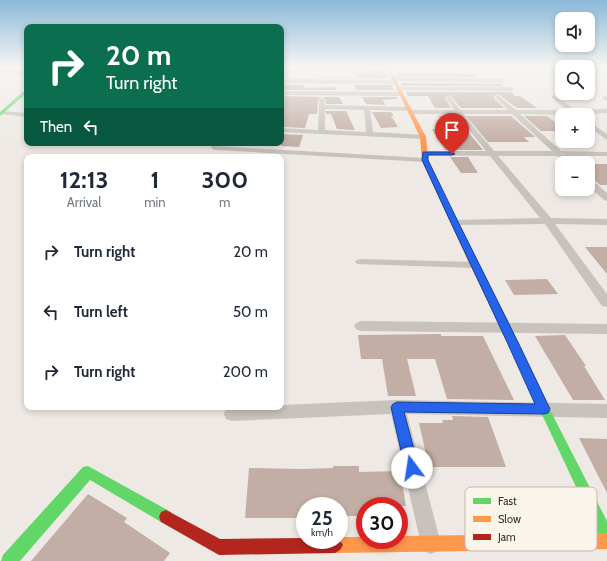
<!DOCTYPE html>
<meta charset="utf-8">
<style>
body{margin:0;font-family:Cabin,sans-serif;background:#f2f2f3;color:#1f2937;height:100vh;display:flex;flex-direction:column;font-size:15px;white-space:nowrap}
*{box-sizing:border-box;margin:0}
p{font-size:13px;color:#747a83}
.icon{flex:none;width:22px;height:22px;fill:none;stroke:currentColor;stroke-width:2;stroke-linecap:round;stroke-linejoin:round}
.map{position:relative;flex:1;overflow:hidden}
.side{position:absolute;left:24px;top:154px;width:260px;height:256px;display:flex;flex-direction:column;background:#fff;border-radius:8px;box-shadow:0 2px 6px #0003}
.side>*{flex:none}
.banner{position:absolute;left:24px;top:24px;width:260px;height:122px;border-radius:8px;box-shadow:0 2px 6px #0003;background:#0b6e4f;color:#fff;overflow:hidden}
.buttons{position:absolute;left:555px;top:12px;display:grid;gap:8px}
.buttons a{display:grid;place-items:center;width:40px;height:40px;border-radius:8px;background:#fff;box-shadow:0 2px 6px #0003;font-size:20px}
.speed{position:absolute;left:296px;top:497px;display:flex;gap:8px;font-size:20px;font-weight:700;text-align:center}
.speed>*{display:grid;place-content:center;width:52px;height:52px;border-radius:50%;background:#fff;box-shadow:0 2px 6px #0003;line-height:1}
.speed small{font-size:10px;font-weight:400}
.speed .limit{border:6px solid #d22;background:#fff;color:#111}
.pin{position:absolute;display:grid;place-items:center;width:34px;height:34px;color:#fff;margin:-41px -17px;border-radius:50% 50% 50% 0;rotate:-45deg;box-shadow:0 0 4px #0007}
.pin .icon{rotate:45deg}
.me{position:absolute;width:44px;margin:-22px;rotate:346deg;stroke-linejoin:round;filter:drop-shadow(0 0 3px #0008)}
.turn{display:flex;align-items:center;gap:14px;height:84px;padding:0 16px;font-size:18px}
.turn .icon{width:52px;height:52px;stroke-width:2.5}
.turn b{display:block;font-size:28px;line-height:34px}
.then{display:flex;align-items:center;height:38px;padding:0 16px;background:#0003;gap:8px;font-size:15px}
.eta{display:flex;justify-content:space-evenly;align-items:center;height:68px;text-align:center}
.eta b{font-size:24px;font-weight:700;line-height:28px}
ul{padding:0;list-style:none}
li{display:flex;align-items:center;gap:12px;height:60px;padding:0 16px}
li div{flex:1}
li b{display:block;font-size:15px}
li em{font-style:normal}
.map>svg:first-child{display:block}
.building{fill:#c2aea5}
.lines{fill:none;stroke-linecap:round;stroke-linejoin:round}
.street{fill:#c8c2bc;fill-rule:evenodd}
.fast{fill:#63d668;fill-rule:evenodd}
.slow{fill:#ff974d;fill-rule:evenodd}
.jam{fill:#b3261e;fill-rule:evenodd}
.route{fill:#2563eb;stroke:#184099}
.key{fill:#fbf4eb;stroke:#c1b9b1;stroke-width:1}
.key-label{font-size:11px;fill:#392f2a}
</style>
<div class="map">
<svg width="607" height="561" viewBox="0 0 607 561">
<rect width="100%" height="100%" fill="#eee9e4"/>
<path class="building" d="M353,71H384L388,78H357Z
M396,73L473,74L476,77L397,76Z
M401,83L501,84L502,86H402Z
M281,84L304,85V88L335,87L336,90H281Z
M354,85H392L394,90H357Z
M406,92H511L515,96H520L537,108H517L498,94L494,96V98L504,108H461L450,95L445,98L451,108H435L428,96H408Z
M281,96L321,97L318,100L317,114H309L305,128L284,127V99H281Z
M323,97H339L343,104H326V100Z
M362,97H397L398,99L382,100L386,105L366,104Z
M326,111H346L355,130L337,129L331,114H326Z
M372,112H391L394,116H391L398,127L381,128Z
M439,116H455L483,150H445L432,129H448Z
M466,116H511L535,137H524L529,142H488Z
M524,116H547L562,128V131H541Z
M281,134L303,135L299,147L281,146Z
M450,157H468L478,173H461Z
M588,164H607V185H600L592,178L588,177Z
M585,247H607V274Z
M547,279L558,294L514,295L505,280Z
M441,334V336H483L514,400L447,399L435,359H407L416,396H388L382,359H361L358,335Z
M565,335L586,366H584L605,400H573L535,336Z
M452,416L488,417L506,467H429L419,423H443L442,420H453Z
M579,438L607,439V493Z
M333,466H359V472L400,471L406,506H363L365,516H339V506H301L302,518H245L249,468L304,469L333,468Z
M88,494L127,518L124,522L170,553L164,561H31Z"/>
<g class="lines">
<path class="street" d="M351,66H584V67H562V68H366L281,73V69Z
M586,66H607V68H588Z
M0,68L27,71V75L0,72Z
M393,77L501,79L504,81L501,83L396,81L398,82L395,84L281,83V79L392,80L390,79Z
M398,87H511L514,89L511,91L396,90L395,89Z
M281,91L401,92L404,94L401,96L281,95Z
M498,95L516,110H567L552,98V96L554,95L575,110L607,109V113L575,115L520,114L561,151L607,152V156H566L573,163H564L557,156H498L551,218L607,219V225L555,224L607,294V307L602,306L545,224L452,225L451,223L452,221L456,220L540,218L490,156L422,155L421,153L425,151H486L456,114H410L408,113V111L370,110L373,132L426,135V139H423L281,132V128L318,130L319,100L322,98L325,100V105L408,107L410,108V110H454L446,98L449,96L451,97L460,110H508L495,97ZM325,109L364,110L366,132L325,130ZM463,114H512L552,151H494Z
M605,96L607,97V101L602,98Z
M3,111L27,113V117L1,114V112Z
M588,121L607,134V140L588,126Z
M212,146L425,158L429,160L425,162L215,150L211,148Z
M588,178L591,179L607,193V201L604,200L588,186Z
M361,259L474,262L478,263L480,265L478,267L474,268L357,264L355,262L357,260Z
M361,321L607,324V334L361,331L356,329L354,326L356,323Z
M397,400L607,404V418L407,414L441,544L438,551L431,554L424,551L421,544L391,414L232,421L226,419L224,414L226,409L232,407H281V405Z"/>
<path class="fast" d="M25,90H27V93L0,116V112Z
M502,316L506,317L507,319L549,408L607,521V545L602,542L497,319L498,317Z
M88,466L171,512L173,517L171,522L166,524L161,522L90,480L20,561H1L3,555L83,467Z"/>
<path class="slow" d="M386,66L389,67L426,137L428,160L478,265L507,319L506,321H498L470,265L422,160L420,137Z
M607,533V549L335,553L330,550L327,545L329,540H339V537H365V540H399V536Z"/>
<path class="jam" d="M166,510L220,539L305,538V540L339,539L343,545L340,550L335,553L219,555L161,522L159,517L161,512Z"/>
</g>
<linearGradient id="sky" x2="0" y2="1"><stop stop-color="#8bb9d8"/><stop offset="0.46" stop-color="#f7f5f3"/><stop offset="1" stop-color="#f7f5f3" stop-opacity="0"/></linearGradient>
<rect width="607" height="145" fill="url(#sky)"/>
<path class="route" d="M423,152H452L455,154L452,155H428V160C468,244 511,325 550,409L548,413L544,414L404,412L419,468L417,473L412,475L407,473L405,468L391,407L393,404L397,402L535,404C499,322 459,242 422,160Z"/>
<rect x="465" y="487" width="132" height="64" rx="6" class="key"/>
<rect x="473" y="498" width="18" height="6" fill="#63d668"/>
<rect x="473" y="516" width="18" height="6" fill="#ff974d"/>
<rect x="473" y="534" width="18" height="6" fill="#b3261e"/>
<g class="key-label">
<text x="498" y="505">Fast</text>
<text x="498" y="523">Slow</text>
<text x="498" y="541">Jam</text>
</g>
</svg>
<div class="buttons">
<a><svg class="icon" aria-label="sound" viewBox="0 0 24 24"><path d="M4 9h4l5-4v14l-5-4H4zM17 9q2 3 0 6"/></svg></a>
<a><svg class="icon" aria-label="search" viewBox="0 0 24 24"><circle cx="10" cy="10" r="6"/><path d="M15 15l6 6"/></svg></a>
<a>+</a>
<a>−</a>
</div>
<div class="speed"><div>25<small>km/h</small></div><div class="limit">30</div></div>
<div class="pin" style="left:452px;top:154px;background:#d93025"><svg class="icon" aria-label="arrive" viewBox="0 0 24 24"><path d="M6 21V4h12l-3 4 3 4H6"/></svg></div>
<svg class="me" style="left:412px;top:468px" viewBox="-20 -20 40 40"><circle r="19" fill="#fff"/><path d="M0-13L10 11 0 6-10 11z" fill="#2563eb"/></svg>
<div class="banner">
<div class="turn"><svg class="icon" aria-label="right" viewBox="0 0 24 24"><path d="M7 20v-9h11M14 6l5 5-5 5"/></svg><div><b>20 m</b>Turn right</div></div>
<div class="then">Then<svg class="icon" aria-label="left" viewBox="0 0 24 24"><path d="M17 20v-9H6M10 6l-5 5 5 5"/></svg></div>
</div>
<section class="side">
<div class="eta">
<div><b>12:13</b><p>Arrival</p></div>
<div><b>1</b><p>min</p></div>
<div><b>300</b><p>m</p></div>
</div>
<ul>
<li><svg class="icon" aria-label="right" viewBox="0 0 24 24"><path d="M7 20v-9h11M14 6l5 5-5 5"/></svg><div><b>Turn right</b></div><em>20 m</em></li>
<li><svg class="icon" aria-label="left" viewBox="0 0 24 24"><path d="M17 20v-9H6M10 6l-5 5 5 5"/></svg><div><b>Turn left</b></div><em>50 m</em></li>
<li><svg class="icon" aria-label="right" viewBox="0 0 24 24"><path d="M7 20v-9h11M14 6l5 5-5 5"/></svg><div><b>Turn right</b></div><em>200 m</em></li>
</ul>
</section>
</div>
